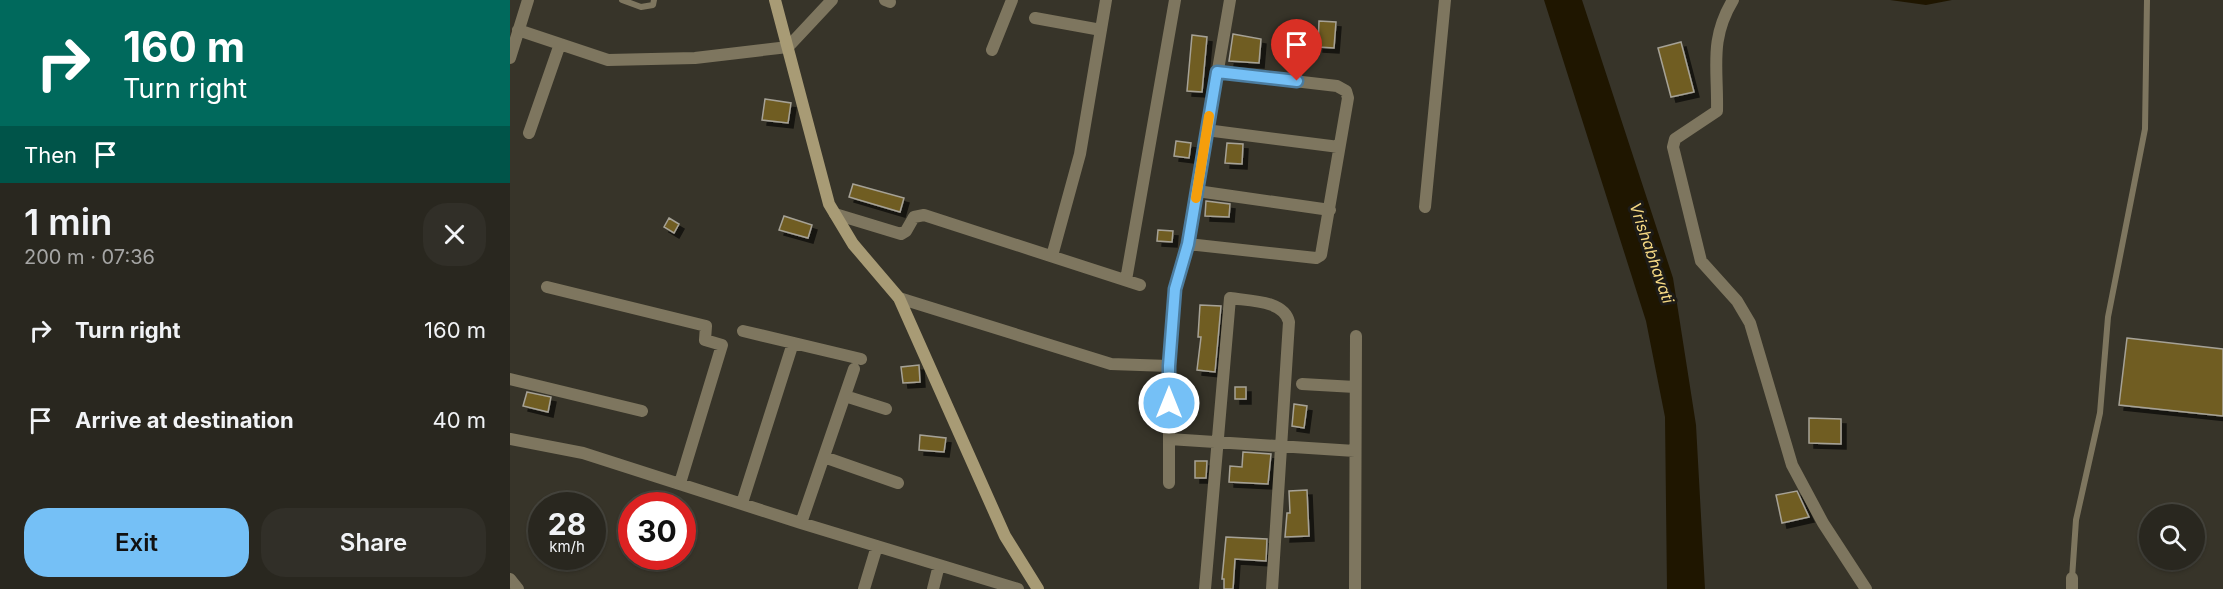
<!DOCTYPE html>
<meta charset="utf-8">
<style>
body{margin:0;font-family:Inter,sans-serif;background:#312f28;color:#f1f3f6;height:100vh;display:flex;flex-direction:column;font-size:22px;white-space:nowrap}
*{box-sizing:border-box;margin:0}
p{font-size:20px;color:#a5a5a4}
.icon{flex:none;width:33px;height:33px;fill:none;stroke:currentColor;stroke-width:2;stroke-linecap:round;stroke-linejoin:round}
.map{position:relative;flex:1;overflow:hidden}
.side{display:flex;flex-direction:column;background:#29271f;width:510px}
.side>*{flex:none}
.top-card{background:#00695c;color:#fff;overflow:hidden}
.controls{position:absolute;left:1629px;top:504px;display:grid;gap:12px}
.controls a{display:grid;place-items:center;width:66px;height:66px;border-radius:50%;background:#29271f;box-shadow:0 2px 4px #0004,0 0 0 2px #45443d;font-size:30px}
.speed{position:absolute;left:18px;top:492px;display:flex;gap:12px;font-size:30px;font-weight:700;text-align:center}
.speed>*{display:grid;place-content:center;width:78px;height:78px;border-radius:50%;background:#29271f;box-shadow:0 2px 4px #0004,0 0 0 2px #45443d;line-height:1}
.speed small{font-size:15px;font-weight:400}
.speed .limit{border:9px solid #d22;background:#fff;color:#111}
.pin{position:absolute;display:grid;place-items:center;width:51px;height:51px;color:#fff;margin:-62px -26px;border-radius:50% 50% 50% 0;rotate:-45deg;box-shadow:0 0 6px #0007}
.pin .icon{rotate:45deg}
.me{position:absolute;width:66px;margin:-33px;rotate:0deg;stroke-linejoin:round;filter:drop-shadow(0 0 4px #0008)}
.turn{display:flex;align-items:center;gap:21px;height:126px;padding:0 24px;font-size:27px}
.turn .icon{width:78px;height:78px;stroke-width:2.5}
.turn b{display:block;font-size:42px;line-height:51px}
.then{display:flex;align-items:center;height:57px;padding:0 24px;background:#0003;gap:12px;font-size:22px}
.round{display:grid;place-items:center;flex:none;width:63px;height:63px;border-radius:24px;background:#312f28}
.headline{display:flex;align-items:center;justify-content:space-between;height:102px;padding:0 24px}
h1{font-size:36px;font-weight:600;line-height:45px}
.cta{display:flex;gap:12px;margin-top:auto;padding:12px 24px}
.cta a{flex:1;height:69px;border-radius:24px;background:#75c0f6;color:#111;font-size:24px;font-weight:600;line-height:69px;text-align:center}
.cta a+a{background:#312f28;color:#f1f3f6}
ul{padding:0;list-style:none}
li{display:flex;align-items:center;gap:18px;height:90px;padding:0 24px}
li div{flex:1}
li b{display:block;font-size:22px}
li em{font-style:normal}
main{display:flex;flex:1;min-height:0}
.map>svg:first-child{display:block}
.water{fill:#1f1600}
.building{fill:#705d24;stroke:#a6a296;stroke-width:1.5;filter:url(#shadow)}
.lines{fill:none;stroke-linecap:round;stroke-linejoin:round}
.lane{stroke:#7e765f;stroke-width:6}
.street{stroke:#7e765f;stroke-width:12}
.secondary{stroke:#a89b75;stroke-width:12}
.route-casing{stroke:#4c7da0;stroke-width:15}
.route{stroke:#75c0f6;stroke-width:10}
.slow{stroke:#f59e0b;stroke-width:10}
.labels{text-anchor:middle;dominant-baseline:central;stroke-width:6;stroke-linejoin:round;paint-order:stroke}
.water-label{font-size:16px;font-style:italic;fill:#f5d883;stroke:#1d1b17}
</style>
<main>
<section class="side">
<div class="top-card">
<div class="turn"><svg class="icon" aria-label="right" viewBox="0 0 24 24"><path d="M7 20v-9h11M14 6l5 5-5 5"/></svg><div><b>160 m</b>Turn right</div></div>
<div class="then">Then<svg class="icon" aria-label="arrive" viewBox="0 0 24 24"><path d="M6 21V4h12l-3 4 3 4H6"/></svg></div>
</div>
<div class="headline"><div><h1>1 min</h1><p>200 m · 07:36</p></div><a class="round"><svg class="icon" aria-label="close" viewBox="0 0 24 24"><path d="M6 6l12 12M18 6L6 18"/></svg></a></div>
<ul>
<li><svg class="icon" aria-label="right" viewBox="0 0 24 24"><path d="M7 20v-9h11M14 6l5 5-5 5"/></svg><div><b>Turn right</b></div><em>160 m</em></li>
<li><svg class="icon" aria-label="arrive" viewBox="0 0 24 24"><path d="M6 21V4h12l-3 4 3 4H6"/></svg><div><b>Arrive at destination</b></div><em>40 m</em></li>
</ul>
<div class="cta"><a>Exit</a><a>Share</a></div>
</section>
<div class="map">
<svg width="1713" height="589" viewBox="0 0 1713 589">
<defs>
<filter id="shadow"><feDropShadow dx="5" dy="5" stdDeviation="0" flood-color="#0009"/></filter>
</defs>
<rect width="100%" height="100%" fill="#373429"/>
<path class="water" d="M1034,0H1072L1163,278L1186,425L1195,589H1157L1155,417L1136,321Z
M1380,0H1442L1416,5Z"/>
<path class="building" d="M809,21L826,22L824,48L808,47Z
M723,34L751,39L749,63L719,61Z
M682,35L697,37L692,92L677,91Z
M1171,42L1184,92L1161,97L1148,48Z
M255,99L281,103L278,123L252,120Z
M666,141L681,143L679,158L664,156Z
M717,143L733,144L732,164L715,163Z
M343,184L394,198L390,212L339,197Z
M696,201L720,204L719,217L695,216Z
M274,216L302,225L298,238L269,230Z
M159,218L169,224L164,233L154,227Z
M648,230L663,231L662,242L647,241Z
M690,305L711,306L705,372L687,370L691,337H688Z
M1617,338L1713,349V416L1609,405Z
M409,365L410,382L393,383L391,367Z
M725,387H736V399H725Z
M17,392L41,397L38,412L13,406Z
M784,404L797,406L794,428L782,426Z
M1299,418L1331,419V444L1299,443Z
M410,435L436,438L434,452L409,450Z
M733,452L761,454L758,484L719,482L720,466L732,467Z
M685,461H697L696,478H685Z
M797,490L799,536L775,537L777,513H780L779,491Z
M1287,491L1299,517L1272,523L1266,495Z
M716,537L757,539L756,561L725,559L723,589H714V579H712Z"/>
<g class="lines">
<path class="lane" d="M112,0L131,7L143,5L144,0
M1562,578L1566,520L1590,413L1598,317L1635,129L1637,0"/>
<path class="street" d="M375,0L380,2
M1223,0C1199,40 1208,67 1207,111L1165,139L1163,147L1191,261L1227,301L1240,323L1282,465L1313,523L1356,589
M525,18L591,30
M8,30L98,60L185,58L278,47L322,0
M482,50L502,0
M0,58L18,0
M696,130L829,147
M19,133L50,44
M687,191L820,210
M915,207L935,0
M325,214L391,234L396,231L404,217L414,215L630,285
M678,244L806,258L811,255L838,98L836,91L827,86L707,72
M542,256L570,154L596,0
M616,280L665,0
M37,287L196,326L195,340L212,345L170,483
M389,298L601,364L659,366L665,289L678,244L720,0
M233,331L351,359
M659,366V483
M0,379L132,411
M792,384L845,387
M335,396L376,409
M0,439L73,453L291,523L508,589
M659,439L845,451
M314,457L388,483
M232,503L283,343
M291,523L344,369
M0,579L8,589
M354,589L367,546
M423,589L429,565
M695,589L720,298C739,301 774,300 779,322L762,589
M845,589L846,336
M1562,589V578"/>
<path class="secondary" d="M265,0L319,204L343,244L389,298L495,536L528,589"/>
</g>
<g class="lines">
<g class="route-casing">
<path id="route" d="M659,403V366L665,289L678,244L707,72L787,81"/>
</g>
<use href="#route" class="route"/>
<path class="slow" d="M686,198L699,116"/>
</g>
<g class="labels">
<g class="water-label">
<text transform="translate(1142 253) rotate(71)">Vrishabhavati</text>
</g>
</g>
</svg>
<div class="controls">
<a><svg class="icon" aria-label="search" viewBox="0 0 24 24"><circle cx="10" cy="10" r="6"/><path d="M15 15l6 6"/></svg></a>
</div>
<div class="speed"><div>28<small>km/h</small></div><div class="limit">30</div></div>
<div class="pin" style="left:787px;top:81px;background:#d93025"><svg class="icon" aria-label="arrive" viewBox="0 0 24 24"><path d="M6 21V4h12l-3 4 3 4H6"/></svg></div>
<svg class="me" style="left:659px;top:403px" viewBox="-20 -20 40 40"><circle r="17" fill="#75c0f6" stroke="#fff" stroke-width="3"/><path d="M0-11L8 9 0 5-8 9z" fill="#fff"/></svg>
</div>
</main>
